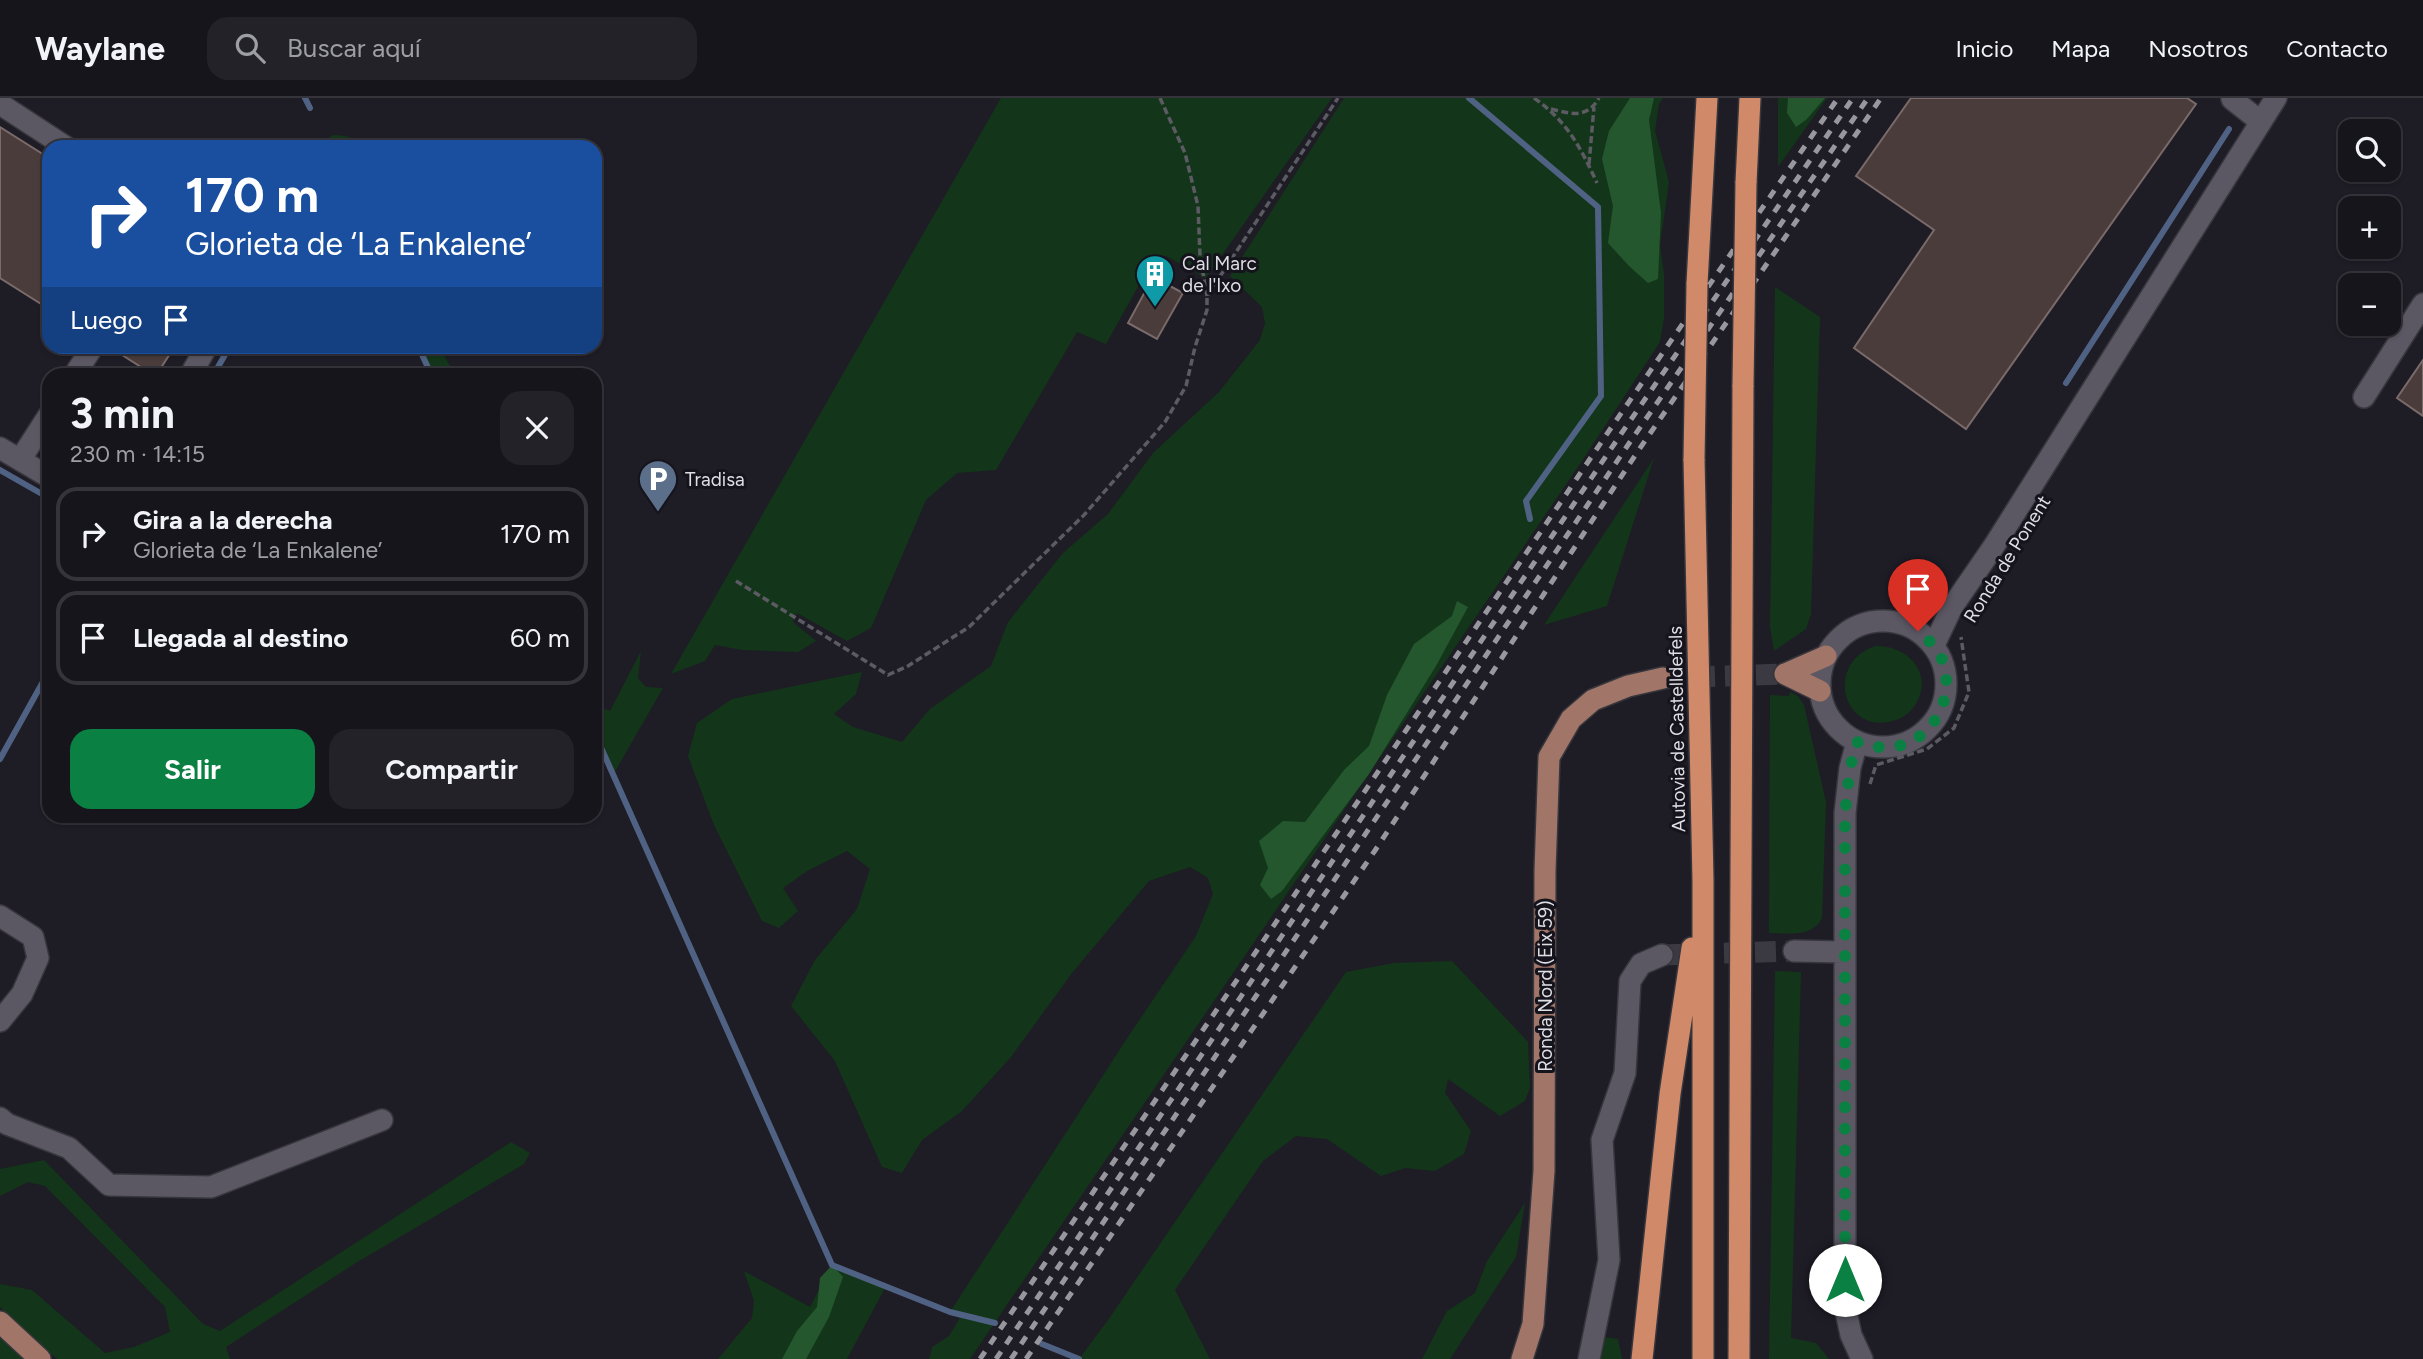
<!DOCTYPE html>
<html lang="es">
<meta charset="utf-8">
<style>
body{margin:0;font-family:Figtree,sans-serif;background:#232229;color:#f1f3f6;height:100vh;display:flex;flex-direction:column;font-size:26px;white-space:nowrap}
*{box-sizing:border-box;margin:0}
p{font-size:23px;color:#9e9fa3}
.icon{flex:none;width:38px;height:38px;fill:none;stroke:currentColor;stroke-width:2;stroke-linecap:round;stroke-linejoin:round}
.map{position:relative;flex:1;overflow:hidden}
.details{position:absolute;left:42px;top:270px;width:560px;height:455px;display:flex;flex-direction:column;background:#16151c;border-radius:21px;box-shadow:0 2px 5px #0004,0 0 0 2px #35343b}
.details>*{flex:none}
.banner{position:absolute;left:42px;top:42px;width:560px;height:214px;border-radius:21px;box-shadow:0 2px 5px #0004,0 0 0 2px #35343b;background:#1a4fa0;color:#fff;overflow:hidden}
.buttons{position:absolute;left:2338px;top:21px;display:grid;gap:14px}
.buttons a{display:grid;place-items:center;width:63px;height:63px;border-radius:14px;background:#16151c;box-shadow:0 2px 5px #0004,0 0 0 2px #35343b;font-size:35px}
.pin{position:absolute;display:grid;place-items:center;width:60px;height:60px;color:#fff;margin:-72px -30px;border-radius:50% 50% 50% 0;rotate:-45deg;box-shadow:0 0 7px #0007}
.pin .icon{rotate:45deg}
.me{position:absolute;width:77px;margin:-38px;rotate:0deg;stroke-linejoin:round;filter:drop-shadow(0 0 5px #0008)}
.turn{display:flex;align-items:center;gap:24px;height:147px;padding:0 28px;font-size:32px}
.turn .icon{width:91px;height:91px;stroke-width:2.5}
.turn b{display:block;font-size:49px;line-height:60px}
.then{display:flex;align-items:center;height:66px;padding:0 28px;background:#0003;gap:14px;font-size:26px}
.round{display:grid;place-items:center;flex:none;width:74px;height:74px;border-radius:21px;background:#232229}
.head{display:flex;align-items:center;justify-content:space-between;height:119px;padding:0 28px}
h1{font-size:42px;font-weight:700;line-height:52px}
.cta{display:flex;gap:14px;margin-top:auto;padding:14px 28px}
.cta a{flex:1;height:80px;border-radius:21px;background:#0b8043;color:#fff;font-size:28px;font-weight:700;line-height:80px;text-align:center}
.cta a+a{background:#232229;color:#f1f3f6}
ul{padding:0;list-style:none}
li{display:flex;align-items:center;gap:21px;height:94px;margin:0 14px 10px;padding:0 14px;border:4px solid #35343b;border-radius:21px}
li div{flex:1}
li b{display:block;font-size:26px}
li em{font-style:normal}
header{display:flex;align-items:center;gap:42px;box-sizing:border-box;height:98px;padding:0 35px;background:#16151c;border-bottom:2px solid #35343b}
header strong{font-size:33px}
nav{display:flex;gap:38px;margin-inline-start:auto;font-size:24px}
.search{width:490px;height:63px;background:#232229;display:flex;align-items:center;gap:18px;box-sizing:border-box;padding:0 24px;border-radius:21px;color:#9e9fa3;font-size:26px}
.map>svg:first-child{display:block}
.green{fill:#13361a}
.forest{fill:#24572e}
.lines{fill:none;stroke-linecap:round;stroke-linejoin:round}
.stream{stroke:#506283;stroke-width:6}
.building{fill:#4a3c3b;stroke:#7a6b6a;stroke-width:2}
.minor-tunnel{stroke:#3b3942;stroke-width:21;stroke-dasharray:21 10;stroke-linecap:butt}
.major-tunnel{stroke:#3b3942;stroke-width:21;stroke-dasharray:21 10;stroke-linecap:butt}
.minor-casing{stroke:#37363d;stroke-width:24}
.major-casing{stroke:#37363d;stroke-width:24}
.highway-casing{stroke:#37363d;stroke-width:24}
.path{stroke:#5c5a62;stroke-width:3.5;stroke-dasharray:7 3.5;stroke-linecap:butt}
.minor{stroke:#5b5864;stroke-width:21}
.major{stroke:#a17567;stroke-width:21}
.highway{stroke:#d08969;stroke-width:21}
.rail{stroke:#99979e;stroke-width:5;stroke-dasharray:9 9;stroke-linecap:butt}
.highway-bridge-casing{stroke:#37363d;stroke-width:24;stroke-linecap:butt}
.highway-bridge{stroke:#d08969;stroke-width:21}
.route{stroke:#0b8043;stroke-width:12;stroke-dasharray:0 21.6}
.labels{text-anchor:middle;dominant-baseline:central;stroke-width:6;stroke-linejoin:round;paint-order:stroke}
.poi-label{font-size:19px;fill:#dfdee4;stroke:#15131c;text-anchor:start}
.street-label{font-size:19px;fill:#dfdee4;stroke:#15131c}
</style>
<header>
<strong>Waylane</strong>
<div class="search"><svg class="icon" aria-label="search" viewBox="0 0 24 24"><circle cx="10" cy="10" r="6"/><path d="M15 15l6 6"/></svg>Buscar aquí</div>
<nav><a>Inicio</a><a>Mapa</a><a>Nosotros</a><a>Contacto</a></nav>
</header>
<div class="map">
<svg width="2423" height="1261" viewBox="0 0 2423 1261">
<rect width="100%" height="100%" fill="#1e1c25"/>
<path class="green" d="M1001,0H1332L1206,180L1166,158L1154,160L1106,246L1077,234L996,372L957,375L926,402L871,530L847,543L797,515L793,524L816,543L798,554L742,552L715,547L705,563L671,576Z
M1344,0H1663L1659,6L1655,33L1669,84L1660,147L1664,176V220L1660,244L1582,363L970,1261H929L932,1249L949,1238L961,1218L950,1214L1126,942L1196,838L1213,796L1208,780L1190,769L1149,783L1072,875L1011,959L962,1013L922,1042L902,1075L882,1069L835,963L791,908L815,862L857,811L870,771L847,753L807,773L783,790L798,813L779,830L762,823L714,727L688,658L697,625L732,601L862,574L856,596L834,616L853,629L902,644L930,611L991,568L1008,524L1063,455L1108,416L1153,355L1219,294L1260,242L1265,225L1262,209L1230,178Z
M1778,0H1827L1778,69Z
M333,37C347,37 359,41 370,49H327L325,43Z
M1775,189L1820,219L1811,516L1806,531L1774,553L1770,529Z
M418,249H440L454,276H431Z
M1654,360L1607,508L1544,527Z
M1875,548C1906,547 1933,573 1917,604C1912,613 1903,621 1892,623C1843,636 1824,566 1875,548Z
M641,553L638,580L646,589L663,590L613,677L595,636V600L599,609L610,613Z
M1790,594L1798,598L1804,607L1826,704L1822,820C1812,840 1788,835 1769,835L1770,597L1789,598Z
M1452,863L1528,944L1530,990L1525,1003L1500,1018L1448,981L1445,995L1471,1033L1464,1056L1435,1073L1405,1070L1381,1078L1327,1041L1296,1038L1263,1063L1175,1192L1210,1261H1079L1108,1222L1346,874L1394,865Z
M1775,873L1801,874L1791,1240L1816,1245L1829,1261H1769Z
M511,1044L530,1055L524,1066L354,1166L226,1249L230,1261H57L0,1209V1186L32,1192L105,1255L134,1249L170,1234L165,1209L45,1088L28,1084L0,1098V1071L44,1062L203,1226L220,1233Z
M1525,1105L1516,1159L1450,1261H1422L1447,1213L1475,1195L1487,1163Z
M832,1167L886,1188L847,1261H718L752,1220L754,1203L744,1173L810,1209Z
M0,1239L23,1261H0Z
M1605,1239L1618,1241L1622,1261H1600Z"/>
<path class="forest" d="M1630,0H1654L1649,22L1661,115L1658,181L1648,185L1629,168L1608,145L1613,108L1602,61L1609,33Z
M1788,0H1825L1806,22L1796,29L1787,15Z
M1457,503L1468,509L1436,568L1369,676L1282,793L1271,801L1260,787L1268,770L1259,743L1283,723L1305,724L1344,672L1369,648L1387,597L1414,546L1452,518Z
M832,1167L843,1179L829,1219L806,1261H782L797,1233L817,1209L820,1180Z"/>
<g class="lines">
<path class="stream" d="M305,0L310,10
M1469,0L1598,109L1601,298L1526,403L1530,421
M325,43L327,49
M418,248L431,276
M214,276L230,248
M2066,285L2229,31
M0,372L49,400
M595,636L832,1167L950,1214L995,1225
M0,661L49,573
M1042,1246L1079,1261"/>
</g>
<path class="building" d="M1911,0H2187L2196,6L1966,331L1854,250L1934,132L1856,78Z
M0,29L49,60V211L0,180Z
M1153,179L1183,195L1157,241L1128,225Z
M108,248H175L157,276H152Z
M2423,262V318L2397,300Z"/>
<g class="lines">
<path class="minor-tunnel" d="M1662,857L1794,853"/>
<path class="major-tunnel" d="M1663,580L1785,576"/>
<g class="minor-casing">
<path id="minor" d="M2232,1L2261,24
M0,6L66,49
M75,276L90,253
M191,276L207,248
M2364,299L2423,206
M0,350L49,379
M20,362L49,317
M1820 586a63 63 0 1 1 126 0a63 63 0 1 1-126 0Z
M1934,547L1952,509L1994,448L2276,0
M1857,644L1850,670L1845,715V1209L1851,1237L1862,1261
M0,818L33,839L38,860L22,896L0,923
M1794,853L1844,854
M0,1020L7,1026L69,1050L109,1087L211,1089L382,1022
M1589,1261L1609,1162L1602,1042L1625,975L1630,883L1641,866L1662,857"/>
</g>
<g class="major-casing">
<path id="major" d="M1785,576L1826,558
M1785,576L1820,593
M0,1224L40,1261
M1522,1261L1533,1226L1544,1073L1545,773L1549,659L1571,621L1593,602L1628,588L1663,580"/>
</g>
<g class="highway-casing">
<path id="highway" d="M1746,85L1750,0
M1697,186L1707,0
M1694,361L1703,782V1261
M1642,1261L1670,996L1692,850
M1739,1261L1743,287"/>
</g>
<path class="path" d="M1160,0L1185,55L1198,108L1200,158L1207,198
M1534,0C1567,23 1581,50 1597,85
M1551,11C1571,16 1587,21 1599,0
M1589,66L1594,9
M736,483L888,577L908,568L969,529L1084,417L1165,324L1186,288L1195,249L1207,212V198L1338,0
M1870,686L1876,667L1927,651L1954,630L1969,594L1961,539"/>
<use href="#minor" class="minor"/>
<use href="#major" class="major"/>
<use href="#highway" class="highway"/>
<path class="rail" d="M980,1261L1613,327L1838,0
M996,1261L1621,336L1853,0
M1011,1261L1630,344L1868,0
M1026,1261L1376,751L1638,353L1881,0"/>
<g class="highway-bridge-casing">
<path id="highway-bridge" d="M1743,287L1746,85
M1694,361L1697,186"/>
</g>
<use href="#highway-bridge" class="highway-bridge"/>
</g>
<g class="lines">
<path class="route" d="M1845,1182V715L1850,670L1857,644C1869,647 1881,651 1894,649C1936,642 1958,594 1940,557C1935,547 1926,540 1918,533"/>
</g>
<defs>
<g id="building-pin" transform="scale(2.0125)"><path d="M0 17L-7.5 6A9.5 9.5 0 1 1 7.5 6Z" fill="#0f9aa8" stroke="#15131c"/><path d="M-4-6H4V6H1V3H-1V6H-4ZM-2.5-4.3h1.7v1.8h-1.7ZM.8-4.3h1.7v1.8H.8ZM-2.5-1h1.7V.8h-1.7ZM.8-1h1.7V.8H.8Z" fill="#fff"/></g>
<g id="parking-pin" transform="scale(2.0125)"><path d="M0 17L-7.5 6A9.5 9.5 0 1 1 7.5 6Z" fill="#5c6f8a" stroke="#15131c"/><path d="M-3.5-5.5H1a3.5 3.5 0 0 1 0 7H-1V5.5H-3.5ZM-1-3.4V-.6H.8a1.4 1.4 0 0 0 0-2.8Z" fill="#fff"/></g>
</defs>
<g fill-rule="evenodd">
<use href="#building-pin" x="1155" y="176"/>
<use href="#parking-pin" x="658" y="381"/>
</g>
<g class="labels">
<g class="poi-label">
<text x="1182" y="165">Cal Marc<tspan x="1182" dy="22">de l'Ixo</tspan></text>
<text x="685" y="381">Tradisa</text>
</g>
<g class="street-label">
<text transform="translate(2007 461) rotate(-58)">Ronda de Ponent</text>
<text transform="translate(1677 631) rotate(-91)">Autovia de Castelldefels</text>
<text transform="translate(1545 888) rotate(-90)">Ronda Nord (Eix 59)</text>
</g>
</g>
</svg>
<div class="buttons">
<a><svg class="icon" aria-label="search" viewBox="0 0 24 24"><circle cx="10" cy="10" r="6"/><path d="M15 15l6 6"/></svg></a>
<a>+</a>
<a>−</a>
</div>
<div class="pin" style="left:1918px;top:533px;background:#d93025"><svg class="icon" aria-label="arrive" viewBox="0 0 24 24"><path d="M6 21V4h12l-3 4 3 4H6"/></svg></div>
<svg class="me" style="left:1845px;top:1182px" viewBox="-20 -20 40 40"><circle r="19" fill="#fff"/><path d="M0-13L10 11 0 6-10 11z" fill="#0b8043"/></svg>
<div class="banner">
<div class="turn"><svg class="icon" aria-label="right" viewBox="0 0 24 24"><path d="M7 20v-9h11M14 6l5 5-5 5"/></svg><div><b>170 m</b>Glorieta de ‘La Enkalene’</div></div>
<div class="then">Luego<svg class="icon" aria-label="arrive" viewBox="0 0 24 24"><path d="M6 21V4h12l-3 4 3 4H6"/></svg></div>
</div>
<section class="details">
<div class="head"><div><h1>3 min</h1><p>230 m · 14:15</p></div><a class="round"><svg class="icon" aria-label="close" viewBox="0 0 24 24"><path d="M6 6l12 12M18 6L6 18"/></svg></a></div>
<ul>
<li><svg class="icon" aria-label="right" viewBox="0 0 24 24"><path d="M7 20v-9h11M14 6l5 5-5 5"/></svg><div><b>Gira a la derecha</b><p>Glorieta de ‘La Enkalene’</p></div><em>170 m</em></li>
<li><svg class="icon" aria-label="arrive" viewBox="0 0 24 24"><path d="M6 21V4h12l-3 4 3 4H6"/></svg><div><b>Llegada al destino</b></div><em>60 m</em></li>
</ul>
<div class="cta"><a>Salir</a><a>Compartir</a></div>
</section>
</div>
